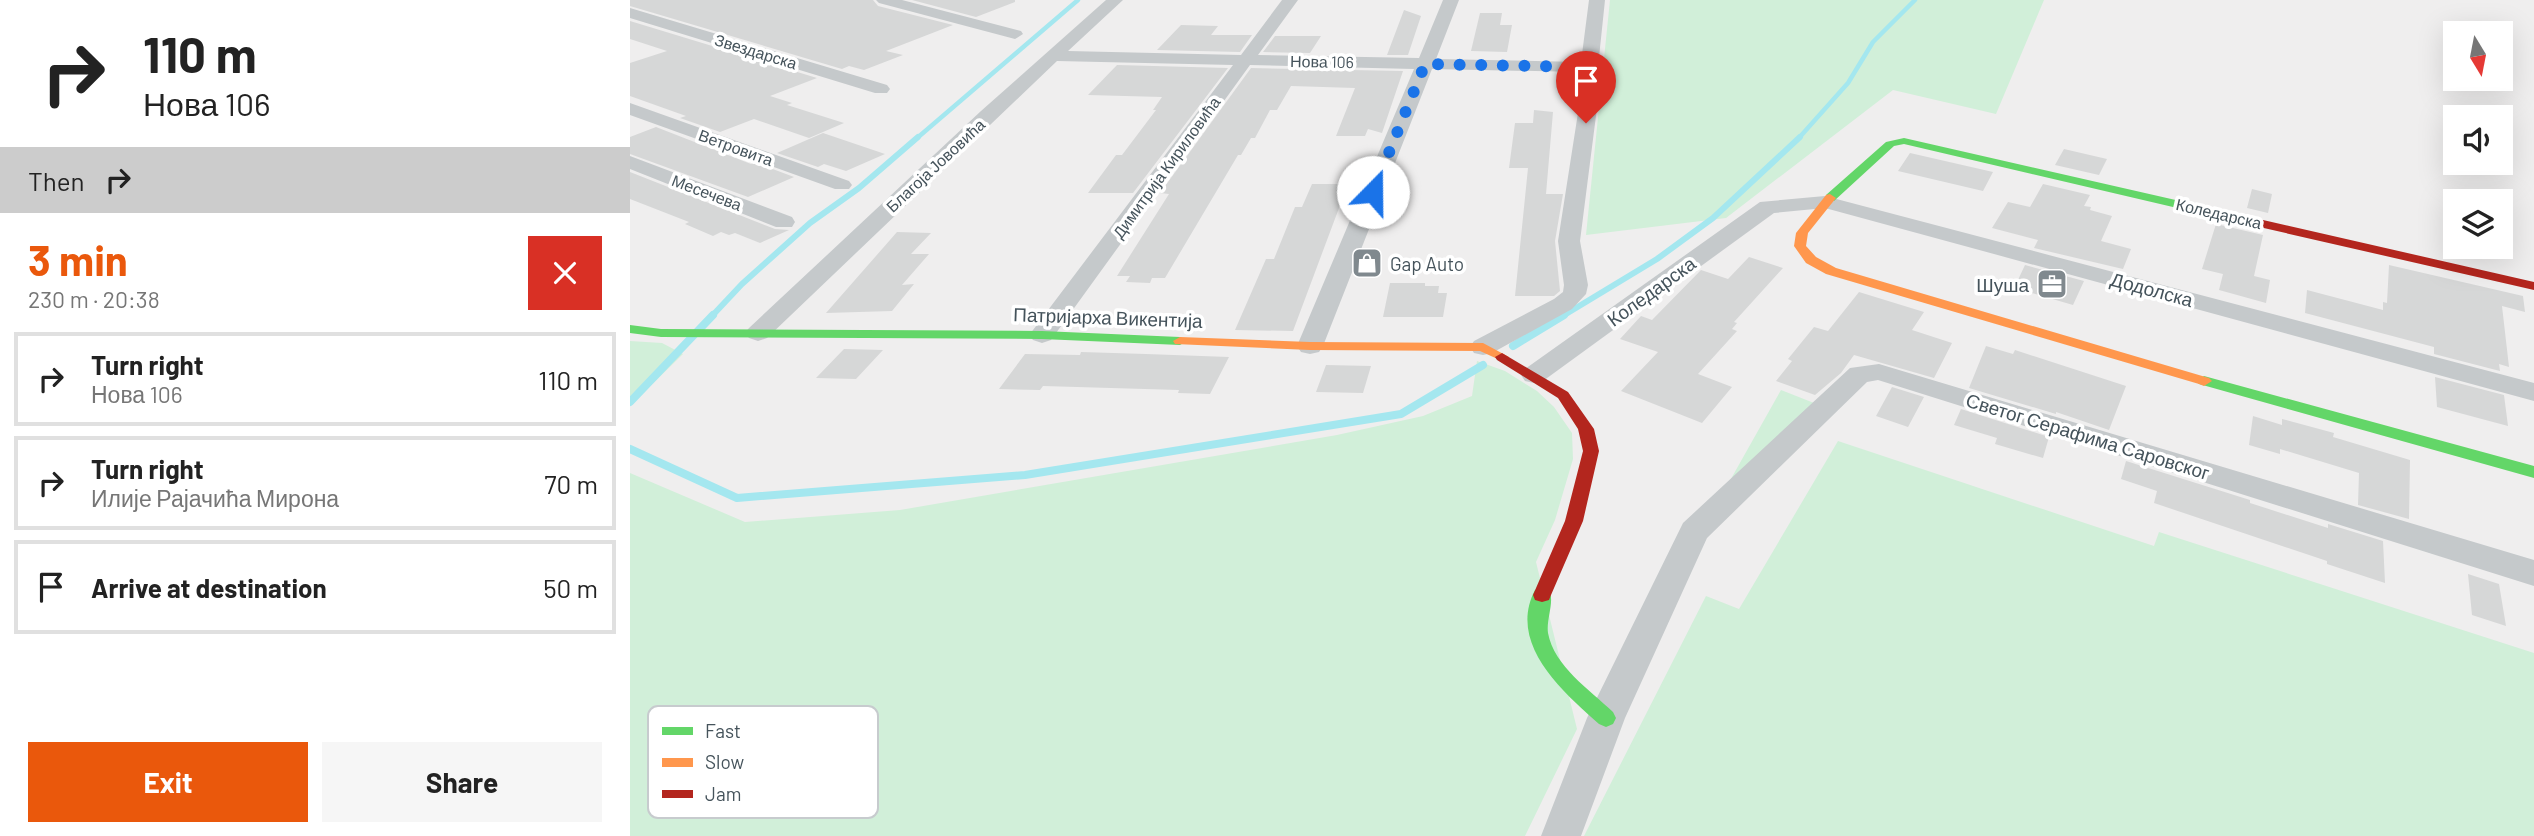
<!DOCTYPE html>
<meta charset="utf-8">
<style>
body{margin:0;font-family:Barlow,sans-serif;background:#f6f6f6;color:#222;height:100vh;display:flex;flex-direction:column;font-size:26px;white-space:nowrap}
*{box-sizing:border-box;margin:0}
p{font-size:23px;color:#767676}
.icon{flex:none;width:38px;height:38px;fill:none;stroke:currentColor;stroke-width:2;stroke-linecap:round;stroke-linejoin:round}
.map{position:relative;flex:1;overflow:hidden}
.drawer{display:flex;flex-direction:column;background:#fff;width:630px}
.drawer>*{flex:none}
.banner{background:#fff;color:#222;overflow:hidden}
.needle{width:46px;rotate:170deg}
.controls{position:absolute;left:1813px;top:21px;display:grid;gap:14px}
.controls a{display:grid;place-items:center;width:70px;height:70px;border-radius:0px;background:#fff;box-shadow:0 7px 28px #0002;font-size:35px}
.pin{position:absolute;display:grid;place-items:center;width:60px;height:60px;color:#fff;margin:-72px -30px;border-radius:50% 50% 50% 0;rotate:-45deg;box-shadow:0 0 7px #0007}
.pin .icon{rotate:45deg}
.me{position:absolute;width:77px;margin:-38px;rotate:22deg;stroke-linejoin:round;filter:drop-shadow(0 0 5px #0008)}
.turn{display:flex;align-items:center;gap:24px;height:147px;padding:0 28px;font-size:32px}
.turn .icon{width:91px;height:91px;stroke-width:2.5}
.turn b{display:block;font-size:49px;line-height:60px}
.then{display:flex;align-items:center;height:66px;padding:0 28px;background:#0003;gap:14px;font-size:26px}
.round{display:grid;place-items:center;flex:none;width:74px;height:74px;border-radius:0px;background:#f6f6f6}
.headline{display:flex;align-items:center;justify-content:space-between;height:119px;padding:0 28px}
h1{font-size:42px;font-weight:700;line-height:52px;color:#ea580c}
.cta{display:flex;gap:14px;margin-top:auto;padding:14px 28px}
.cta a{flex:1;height:80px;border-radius:0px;background:#ea580c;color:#fff;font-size:28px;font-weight:700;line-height:80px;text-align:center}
.cta a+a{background:#f6f6f6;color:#222}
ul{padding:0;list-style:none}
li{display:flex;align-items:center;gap:21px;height:94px;margin:0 14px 10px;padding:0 14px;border:4px solid #e0e0e0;border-radius:0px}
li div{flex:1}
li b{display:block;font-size:26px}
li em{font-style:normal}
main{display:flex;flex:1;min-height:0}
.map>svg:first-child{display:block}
.green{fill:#d1efd9}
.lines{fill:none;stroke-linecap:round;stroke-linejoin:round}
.stream-far2{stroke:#a4e7ef;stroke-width:4.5}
.stream-far1{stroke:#a4e7ef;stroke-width:6}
.stream{stroke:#a4e7ef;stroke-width:8}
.building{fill:#d6d7d7}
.street{fill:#c5c9cb;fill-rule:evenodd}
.fast{fill:#63d668;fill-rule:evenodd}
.slow{fill:#ff974d;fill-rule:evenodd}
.jam{fill:#b3261e;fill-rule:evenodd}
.route{stroke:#1a73e8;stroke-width:12;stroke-dasharray:0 21.6}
.labels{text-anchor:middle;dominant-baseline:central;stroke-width:7;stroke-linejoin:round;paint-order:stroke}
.far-street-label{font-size:16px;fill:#45535b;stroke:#fff}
.poi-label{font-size:19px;fill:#45535b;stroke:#fff;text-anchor:start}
.street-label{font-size:19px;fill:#45535b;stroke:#fff}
.key{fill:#fff;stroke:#c7cbce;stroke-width:2}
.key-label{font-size:19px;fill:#45535b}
</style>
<main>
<section class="drawer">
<div class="banner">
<div class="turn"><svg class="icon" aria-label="right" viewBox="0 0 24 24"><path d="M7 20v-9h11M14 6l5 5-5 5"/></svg><div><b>110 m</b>Нова 106</div></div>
<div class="then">Then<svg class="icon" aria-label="right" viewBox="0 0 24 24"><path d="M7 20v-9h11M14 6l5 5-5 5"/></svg></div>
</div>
<div class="headline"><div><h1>3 min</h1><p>230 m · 20:38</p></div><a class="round" style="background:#d93025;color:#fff"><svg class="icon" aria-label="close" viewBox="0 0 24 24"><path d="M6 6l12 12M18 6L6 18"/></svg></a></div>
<ul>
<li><svg class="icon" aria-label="right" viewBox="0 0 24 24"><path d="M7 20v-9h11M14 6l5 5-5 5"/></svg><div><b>Turn right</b><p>Нова 106</p></div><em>110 m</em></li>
<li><svg class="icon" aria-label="right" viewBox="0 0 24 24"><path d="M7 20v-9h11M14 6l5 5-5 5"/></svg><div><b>Turn right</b><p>Илије Рајачића Мирона</p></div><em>70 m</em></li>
<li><svg class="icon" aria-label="arrive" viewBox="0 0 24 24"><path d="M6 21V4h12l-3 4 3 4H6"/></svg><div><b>Arrive at destination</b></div><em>50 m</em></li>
</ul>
<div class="cta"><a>Exit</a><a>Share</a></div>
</section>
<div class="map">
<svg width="1904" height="836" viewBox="0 0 1904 836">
<rect width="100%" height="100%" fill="#efeeee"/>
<path class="green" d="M980,0H1414L1366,114L1263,90L1096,218L956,235Z
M0,341L32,343L53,354L0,406Z
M847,361L875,371L907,391L924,407L942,433L943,459L925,520L906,562L947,729L895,836H0V473L115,522L270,510L707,435L793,416L842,396Z
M1151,390L1184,403L1093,493Z
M1208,441L1524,546L1529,532L1904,653V836H954L1076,596L1109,609Z"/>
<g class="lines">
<path class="stream-far2" d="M286,139L448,0
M1168,139L1218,83L1243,42L1285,0"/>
<path class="stream-far1" d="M81,317L112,284L180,223L229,188L288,137
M931,317L1027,259L1083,218L1170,137"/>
<path class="stream" d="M883,346L934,315
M0,402L83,315
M0,449L107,498L395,475L771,414L853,365"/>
</g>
<path class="building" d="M0,0H243L248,6L323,25L256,51L273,55L234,70L219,66L212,69L0,6Z
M282,0H385V2L346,17Z
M774,10L791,16L778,55H757Z
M850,13H872L870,25H882L877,52L841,51Z
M0,21L187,78L140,96L162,103L157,105L214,123L179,138L124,119L90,132L50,118L56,116L0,96V63L37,51L0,39Z
M551,25L588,26L581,35H622L610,52L527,50Z
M645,36H691L680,53L633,52Z
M487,65L598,68L503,193H458L486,155H492L526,110H523L532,97L458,95Z
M621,68L773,71L752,133L738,129L735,136H706L725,88L661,86L647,110H640L625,138H621L611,155H608L535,278H522L520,283L496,282L500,276H487L539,194L530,193Z
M904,110L923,112L916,194H933L925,241L930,291L924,296H885L898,168H879L885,123H903Z
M26,127L121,164L124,162L164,177L118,197L0,154V137Z
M193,133L255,154L216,171L194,164L188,167L147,153Z
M1434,149L1477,159L1469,175L1425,165Z
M1280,153L1363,172L1353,191L1268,171Z
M0,172L145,229L159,230L130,243L105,233L99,235L91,232L83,236L55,224L59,222L0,199Z
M682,184H718L663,331L605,330L636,259H644L665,207H672Z
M1413,184L1460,195L1454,206L1461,207L1460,210L1482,216L1471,241L1501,249L1493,269L1404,248L1408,240L1362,228L1378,202L1400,207Z
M1622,189L1642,194L1638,213L1617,208Z
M1586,224L1633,235L1624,276L1640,280L1636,303L1589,290L1593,274L1572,269Z
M267,232L301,233L281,254H299L272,285L284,284L262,311L196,313Z
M1119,257L1153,268L1104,322L1107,323L1102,329L1107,331L1068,374L1102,387L1072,423L991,391L1028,352L990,339L1011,316L1022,320L1071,270L1098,279Z
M1395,265L1454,281L1443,305L1395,291L1398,285L1387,282Z
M1759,265L1893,296L1895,312L1872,306L1879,367L1869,364L1870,371L1804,354V347L1675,313L1677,290L1753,310V302L1757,303Z
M760,283H795V286H809L808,293H817L813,317H753Z
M1229,292L1294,312L1282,330L1322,343L1304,378L1224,355L1211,373L1185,395L1146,381L1162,361L1158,359L1184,327L1198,331Z
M1356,346L1383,354L1385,350L1496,386L1479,430L1426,412V414L1339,388Z
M214,349L253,350L226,379L186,378Z
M451,352L516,354L599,357L580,394L548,393L549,390L413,386L410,390L369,389L395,354L450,355Z
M696,365L741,366L733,393L686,392Z
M1805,377L1874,395L1878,426L1807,407Z
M1262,387L1294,397L1278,427L1246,416Z
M1331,409L1419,437L1413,458L1365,444L1367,438L1324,425Z
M1623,416L1652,425V419L1704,433L1703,437L1780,460L1779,519L1728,505L1729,473L1650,449V454L1619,445Z
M1496,461L1620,500V503L1698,528V524L1753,541L1755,583L1697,564V561L1524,503L1527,491L1491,479Z
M1838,574L1869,584L1876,626L1842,615Z"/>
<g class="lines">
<path class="street" d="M246,0H272L391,31L393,34L385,39L249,3Z
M476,0H493L438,51L611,55L652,0H668L628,55L789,58L813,0H829L806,59L951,62L959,0H975L968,67V100L950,241L958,285L956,294L942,309L862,353L853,355L844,353L840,347L844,341L924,299L933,292L934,285L928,241L950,100V72L802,69L693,346L689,352L680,354L671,352L667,346L784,69L620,65L421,340L412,343L403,340L399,335L403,330L603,65L427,61L137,338L128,341L119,338L115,333L119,328L351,111Z
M0,8L257,85L260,89L257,93H245L0,18Z
M0,103L219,181L222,185L219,189H205L0,115Z
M0,156L162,217L165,222L162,227H146L0,169Z
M1195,196L1904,383V401L1195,208L1144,213L913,381L904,383L895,381L891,375L895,369L1130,202Z
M1249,364L1904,560V586L1248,380L1237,382L1077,538L995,718L951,836H911L957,718L1053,523L1220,368Z"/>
<path class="fast" d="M1274,138L1607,214L1613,218L1607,222L1274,144L1264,146L1204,201H1196V195L1256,142Z
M0,325L31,329L412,331L550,337L557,341L550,345L412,339L31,337L0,333Z
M1574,376L1904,466V478L1569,384L1566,381Z
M912,588L919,590C925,601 916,619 918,633C924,666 960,690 983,712L986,718L983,724L976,727L969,724C933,692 877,644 905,590Z"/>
<path class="slow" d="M1200,194L1206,198L1178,233L1176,246L1186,257L1206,268L1579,378L1582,381L1574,386L1569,384L1196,274L1176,263L1164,246L1166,233L1196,195Z
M550,337L680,342L853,343L879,357L872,361L850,351L680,350L545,344L543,341Z"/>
<path class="jam" d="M1607,214L1904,282V290L1603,221L1601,218Z
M872,353L938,392L964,429L969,451L953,521L921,595L919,600L912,602L905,600L903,595L935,521L953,451L948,429L928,398L867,360L865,357Z"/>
</g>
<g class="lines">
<path class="route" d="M743,192L795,64L959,67L956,123"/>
</g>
<defs>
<g id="shop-square" transform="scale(1.575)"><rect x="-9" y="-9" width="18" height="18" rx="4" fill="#80898e" stroke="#fff"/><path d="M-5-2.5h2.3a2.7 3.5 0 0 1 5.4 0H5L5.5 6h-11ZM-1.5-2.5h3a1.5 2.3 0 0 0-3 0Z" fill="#fff"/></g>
<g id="office-square" transform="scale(1.575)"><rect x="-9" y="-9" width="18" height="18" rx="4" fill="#80898e" stroke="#fff"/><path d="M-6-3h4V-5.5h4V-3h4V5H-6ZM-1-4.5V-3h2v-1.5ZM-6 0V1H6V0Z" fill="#fff"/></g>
</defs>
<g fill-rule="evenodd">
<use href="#shop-square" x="737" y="263"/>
<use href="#office-square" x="1422" y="284"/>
</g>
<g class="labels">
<g class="far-street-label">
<text transform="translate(126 51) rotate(17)">Звездарска</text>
<text transform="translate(692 61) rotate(1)">Нова 106</text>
<text transform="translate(106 147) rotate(20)">Ветровита</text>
<text transform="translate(305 165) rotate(-43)">Благоја Јововића</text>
<text transform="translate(536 167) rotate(-54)">Димитрија Кириловића</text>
<text transform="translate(77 192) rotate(21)">Месечева</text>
<text transform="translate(1589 213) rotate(13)">Коледарска</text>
</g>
<g class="poi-label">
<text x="760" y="263">Gap Auto</text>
<text x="1399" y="284" text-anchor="end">Шуша</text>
</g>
<g class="street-label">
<text transform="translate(1522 289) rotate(15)">Додолска</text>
<text transform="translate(1021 291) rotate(-36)">Коледарска</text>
<text transform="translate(478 317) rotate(2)">Патријарха Викентија</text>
<text transform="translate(1458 436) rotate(17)">Светог Серафима Саровског</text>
</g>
</g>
<rect x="18" y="706" width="230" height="112" rx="10" class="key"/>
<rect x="32" y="727" width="31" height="8" fill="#63d668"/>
<rect x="32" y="758" width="31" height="9" fill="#ff974d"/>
<rect x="32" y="790" width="31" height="8" fill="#b3261e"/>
<g class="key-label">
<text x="75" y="738">Fast</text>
<text x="75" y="769">Slow</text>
<text x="75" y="801">Jam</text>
</g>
</svg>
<div class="controls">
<a><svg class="needle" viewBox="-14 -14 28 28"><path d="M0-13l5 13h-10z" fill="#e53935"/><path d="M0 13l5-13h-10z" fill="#767676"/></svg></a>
<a><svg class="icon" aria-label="sound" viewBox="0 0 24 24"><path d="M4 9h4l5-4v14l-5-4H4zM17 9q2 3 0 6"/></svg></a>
<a><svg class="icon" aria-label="layers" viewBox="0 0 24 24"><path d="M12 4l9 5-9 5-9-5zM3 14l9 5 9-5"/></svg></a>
</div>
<div class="pin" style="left:956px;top:123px;background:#d93025"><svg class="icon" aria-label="arrive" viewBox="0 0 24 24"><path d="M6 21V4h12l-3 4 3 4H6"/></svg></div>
<svg class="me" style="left:743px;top:192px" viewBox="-20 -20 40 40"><circle r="19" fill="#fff"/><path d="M0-13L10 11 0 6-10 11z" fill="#1a73e8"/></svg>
</div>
</main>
